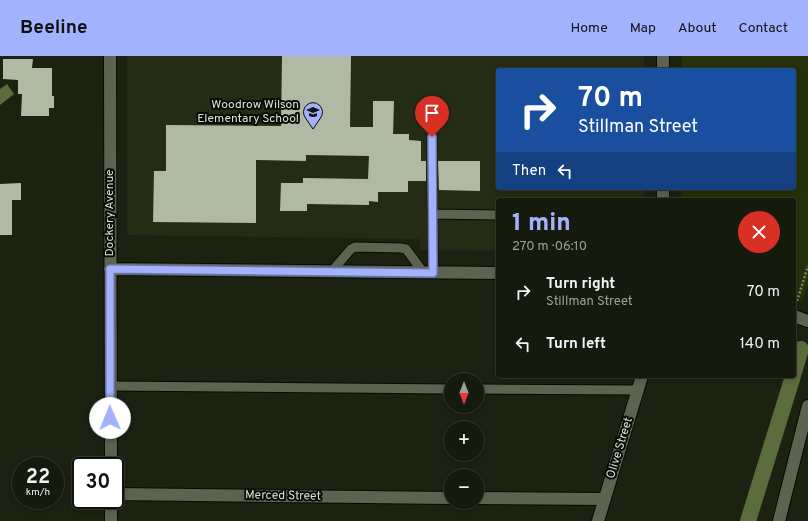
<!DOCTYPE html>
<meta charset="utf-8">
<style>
body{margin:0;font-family:Overpass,sans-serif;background:#1e2316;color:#f1f3f6;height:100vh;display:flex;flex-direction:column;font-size:15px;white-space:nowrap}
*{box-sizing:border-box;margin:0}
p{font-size:13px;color:#9da19d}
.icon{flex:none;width:22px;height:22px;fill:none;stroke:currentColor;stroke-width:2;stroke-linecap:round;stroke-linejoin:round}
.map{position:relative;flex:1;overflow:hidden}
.sheet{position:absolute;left:496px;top:142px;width:300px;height:180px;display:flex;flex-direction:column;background:#151a0d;border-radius:4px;box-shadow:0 2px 6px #0003,0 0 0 1px #34382e}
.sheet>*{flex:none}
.top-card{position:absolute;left:496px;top:12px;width:300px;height:122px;border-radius:4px;box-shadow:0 2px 6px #0003,0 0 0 1px #34382e;background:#1a4fa0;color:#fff;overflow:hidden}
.needle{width:26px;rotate:180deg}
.buttons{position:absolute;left:444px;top:317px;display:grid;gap:8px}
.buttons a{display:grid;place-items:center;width:40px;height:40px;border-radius:50%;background:#151a0d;box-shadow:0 2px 6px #0003,0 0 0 1px #34382e;font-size:20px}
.speed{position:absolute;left:12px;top:401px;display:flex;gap:8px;font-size:20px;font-weight:700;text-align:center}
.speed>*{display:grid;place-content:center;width:52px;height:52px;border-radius:50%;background:#151a0d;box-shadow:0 2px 6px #0003,0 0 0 1px #34382e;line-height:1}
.speed small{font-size:10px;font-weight:400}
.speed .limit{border:2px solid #111;border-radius:6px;background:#fff;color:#111}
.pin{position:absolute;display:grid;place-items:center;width:34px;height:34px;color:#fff;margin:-41px -17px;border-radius:50% 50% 50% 0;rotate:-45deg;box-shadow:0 0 4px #0007}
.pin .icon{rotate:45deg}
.me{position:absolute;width:44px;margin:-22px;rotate:359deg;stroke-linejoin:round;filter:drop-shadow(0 0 3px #0008)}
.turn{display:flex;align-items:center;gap:14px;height:84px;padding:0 16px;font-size:18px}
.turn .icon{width:52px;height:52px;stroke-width:2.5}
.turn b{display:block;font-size:28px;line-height:34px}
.then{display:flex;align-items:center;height:38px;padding:0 16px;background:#0003;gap:8px;font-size:15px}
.round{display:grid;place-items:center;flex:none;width:42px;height:42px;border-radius:21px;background:#1e2316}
.summary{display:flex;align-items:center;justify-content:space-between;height:68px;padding:0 16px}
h1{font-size:24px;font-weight:800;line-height:30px;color:#a3b2fd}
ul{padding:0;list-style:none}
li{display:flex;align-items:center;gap:12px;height:52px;padding:0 16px}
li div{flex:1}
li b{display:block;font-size:15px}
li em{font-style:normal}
header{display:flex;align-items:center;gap:24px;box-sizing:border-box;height:56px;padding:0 20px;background:#a3b2fd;color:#111}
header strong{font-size:19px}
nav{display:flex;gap:22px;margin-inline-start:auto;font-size:14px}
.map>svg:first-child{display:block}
.built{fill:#242c15}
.green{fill:#253109}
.water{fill:#5b6c3d}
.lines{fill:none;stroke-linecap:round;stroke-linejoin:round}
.canal{stroke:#5b6c3d;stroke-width:16}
.building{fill:#b0b9a4}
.lane-casing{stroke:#070b01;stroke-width:11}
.street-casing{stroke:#070b01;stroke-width:14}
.path{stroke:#818779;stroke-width:2.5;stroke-dasharray:2 2;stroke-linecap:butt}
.lane{stroke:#5c6451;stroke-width:9}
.street{stroke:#5c6451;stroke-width:12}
.route-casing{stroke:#6a74a4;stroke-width:10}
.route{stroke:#a3b2fd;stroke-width:7}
.labels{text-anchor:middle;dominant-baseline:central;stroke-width:4;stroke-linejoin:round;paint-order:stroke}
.poi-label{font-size:12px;fill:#dee3d8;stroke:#080a04;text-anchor:end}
.street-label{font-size:12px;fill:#dee3d8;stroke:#080a04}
</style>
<header>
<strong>Beeline</strong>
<nav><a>Home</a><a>Map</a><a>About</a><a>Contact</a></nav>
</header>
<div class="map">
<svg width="808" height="465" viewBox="0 0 808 465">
<rect width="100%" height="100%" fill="#1c2211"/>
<path class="built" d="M127,0H644V14H498V132H644V144H498V195L420,194V183L127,179Z"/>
<path class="green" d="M682,0H808V229L802,246L794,244V144H681V132H794V14H682Z"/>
<path class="water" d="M7,28L14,38L0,49V33Z"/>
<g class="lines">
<path class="canal" d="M794,316L801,293
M748,465L793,320"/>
</g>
<path class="building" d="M282,0H351L350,71H373V45H394L393,78H409V84L421,85V105H426V125H408V136H378V146L369,145V149L307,148V155H280L281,127H303V122L368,123L369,100L306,99V105L256,104V167L153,166L154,115H166V69L281,70Z
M3,3H33L32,12H52V40H54V52H49V60H21L22,38H18V24L3,23Z
M438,105H480V135L439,134Z
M21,127V144H12V179H0V128Z"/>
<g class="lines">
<g class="lane-casing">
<path id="lane" d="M432,81L433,217
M433,158L498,159
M332,215L351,193L355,191L401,192L406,193L423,216
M110,330L451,333
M477,333L638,334"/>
</g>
<g class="street-casing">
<path id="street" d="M110,0L111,410
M663,14V0
M663,144V132
M110,213L498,217
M794,260L808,265
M115,438L451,442
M477,442L604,443
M111,465V444
M598,465L642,320
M779,465L808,350"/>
</g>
<path class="path" d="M797,245L808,210"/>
<use href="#lane" class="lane"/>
<use href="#street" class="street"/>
</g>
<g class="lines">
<g class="route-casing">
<path id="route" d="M110,362V213L433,217L432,81"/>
</g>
<use href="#route" class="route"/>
</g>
<defs>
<g id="school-pin" transform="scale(1)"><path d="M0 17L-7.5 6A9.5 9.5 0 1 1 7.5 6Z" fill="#a3b2fd" stroke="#080a04"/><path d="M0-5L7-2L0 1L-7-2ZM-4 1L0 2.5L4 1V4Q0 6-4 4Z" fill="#111"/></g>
</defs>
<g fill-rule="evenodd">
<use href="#school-pin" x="313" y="56"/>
</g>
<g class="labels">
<g class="poi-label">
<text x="299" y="49">Woodrow Wilson<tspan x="299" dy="14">Elementary School</tspan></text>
</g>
<g class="street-label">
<text transform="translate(110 157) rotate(-90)">Dockery Avenue</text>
<text transform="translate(620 392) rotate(-73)">Olive Street</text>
<text transform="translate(283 440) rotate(1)">Merced Street</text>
</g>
</g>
</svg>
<div class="buttons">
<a><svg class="needle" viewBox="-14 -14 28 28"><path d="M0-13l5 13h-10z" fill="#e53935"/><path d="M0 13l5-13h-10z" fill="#9da19d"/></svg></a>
<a>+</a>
<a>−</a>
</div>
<div class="speed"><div>22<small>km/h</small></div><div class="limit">30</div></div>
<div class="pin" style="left:432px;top:81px;background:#d93025"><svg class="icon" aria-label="arrive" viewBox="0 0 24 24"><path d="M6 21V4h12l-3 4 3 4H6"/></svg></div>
<svg class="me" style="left:110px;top:362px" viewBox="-20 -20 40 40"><circle r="19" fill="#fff"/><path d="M0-13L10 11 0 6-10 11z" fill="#a3b2fd"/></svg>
<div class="top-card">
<div class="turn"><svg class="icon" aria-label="right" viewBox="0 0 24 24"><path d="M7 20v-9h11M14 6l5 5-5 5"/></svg><div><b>70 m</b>Stillman Street</div></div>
<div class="then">Then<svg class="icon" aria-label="left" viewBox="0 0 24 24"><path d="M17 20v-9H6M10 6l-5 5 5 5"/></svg></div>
</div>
<section class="sheet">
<div class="summary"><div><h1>1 min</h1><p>270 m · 06:10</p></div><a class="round" style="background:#d93025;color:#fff"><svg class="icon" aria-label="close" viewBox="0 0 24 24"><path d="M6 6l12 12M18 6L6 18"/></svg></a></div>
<ul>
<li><svg class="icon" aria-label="right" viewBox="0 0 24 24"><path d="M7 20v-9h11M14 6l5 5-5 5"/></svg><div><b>Turn right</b><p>Stillman Street</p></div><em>70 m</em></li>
<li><svg class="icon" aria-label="left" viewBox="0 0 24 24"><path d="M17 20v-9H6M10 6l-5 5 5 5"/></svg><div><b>Turn left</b></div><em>140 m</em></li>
</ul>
</section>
</div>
